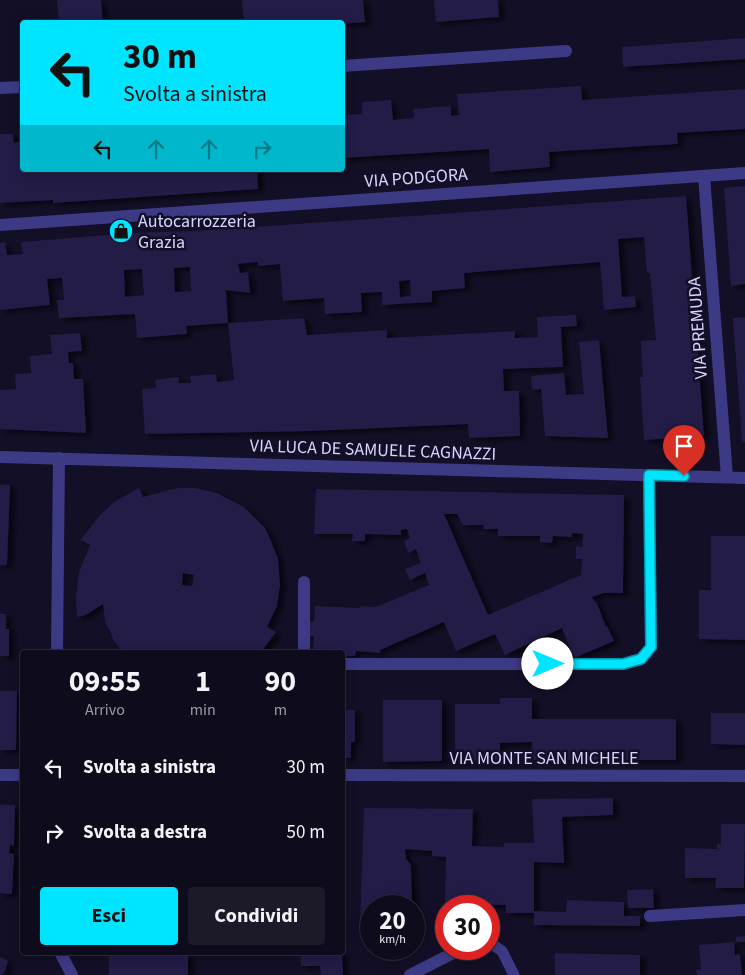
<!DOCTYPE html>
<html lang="it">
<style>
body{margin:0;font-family:"Source Sans 3",sans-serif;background:#1c1929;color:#f1f3f6;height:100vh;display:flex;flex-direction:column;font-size:19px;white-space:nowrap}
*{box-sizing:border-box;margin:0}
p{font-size:16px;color:#9b9ba3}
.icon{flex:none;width:28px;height:28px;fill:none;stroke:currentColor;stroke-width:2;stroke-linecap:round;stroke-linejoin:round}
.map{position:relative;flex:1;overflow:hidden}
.side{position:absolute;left:20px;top:650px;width:325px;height:305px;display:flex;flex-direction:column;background:#0e0b1c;border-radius:5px;box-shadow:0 2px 12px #0003,0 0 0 1px #2e2b3b}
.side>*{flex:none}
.hud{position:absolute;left:20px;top:20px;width:325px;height:152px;border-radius:5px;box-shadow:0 2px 12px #0003,0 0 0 1px #2e2b3b;background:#00e5ff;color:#111;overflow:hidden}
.speed{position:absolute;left:360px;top:895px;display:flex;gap:10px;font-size:25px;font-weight:700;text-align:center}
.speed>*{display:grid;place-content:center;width:65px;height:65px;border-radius:50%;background:#0e0b1c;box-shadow:0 2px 12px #0003,0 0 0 1px #2e2b3b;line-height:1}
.speed small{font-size:12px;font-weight:400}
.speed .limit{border:8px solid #d22;background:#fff;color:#111}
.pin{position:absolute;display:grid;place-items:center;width:42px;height:42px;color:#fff;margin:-51px -21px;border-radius:50% 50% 50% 0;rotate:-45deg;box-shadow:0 0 5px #0007}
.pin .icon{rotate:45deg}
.me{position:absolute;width:55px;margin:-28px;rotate:90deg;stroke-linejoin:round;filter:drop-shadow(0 0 4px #0008)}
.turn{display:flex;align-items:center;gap:18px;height:105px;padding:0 20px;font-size:22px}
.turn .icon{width:65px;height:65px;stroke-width:2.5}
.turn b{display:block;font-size:35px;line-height:42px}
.lanes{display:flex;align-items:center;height:48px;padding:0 20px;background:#0003;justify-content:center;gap:25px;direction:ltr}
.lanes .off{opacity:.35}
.eta{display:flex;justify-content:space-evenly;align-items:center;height:85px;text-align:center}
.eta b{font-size:30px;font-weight:700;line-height:35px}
.action{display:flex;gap:10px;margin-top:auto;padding:10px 20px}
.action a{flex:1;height:58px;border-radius:5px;background:#00e5ff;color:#111;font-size:20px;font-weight:700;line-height:58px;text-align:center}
.action a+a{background:#1c1929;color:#f1f3f6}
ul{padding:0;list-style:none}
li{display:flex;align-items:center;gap:15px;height:65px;padding:0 20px}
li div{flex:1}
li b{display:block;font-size:19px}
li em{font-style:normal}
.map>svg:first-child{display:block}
.building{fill:#241b47;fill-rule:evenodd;filter:url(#shadow)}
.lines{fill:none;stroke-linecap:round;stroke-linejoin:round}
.lane{stroke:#3d3a85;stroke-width:11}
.street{stroke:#3d3a85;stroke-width:12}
.route-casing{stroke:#0095a6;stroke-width:12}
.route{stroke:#00e5ff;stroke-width:9}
.labels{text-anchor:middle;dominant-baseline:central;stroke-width:5;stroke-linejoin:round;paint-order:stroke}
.street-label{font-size:18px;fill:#d9d4ff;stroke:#130f26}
.poi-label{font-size:18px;fill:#d9d4ff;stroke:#130f26;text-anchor:start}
</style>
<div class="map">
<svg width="745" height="975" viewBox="0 0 745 975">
<defs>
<filter id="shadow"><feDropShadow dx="5.5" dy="3" stdDeviation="2.5" flood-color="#0009"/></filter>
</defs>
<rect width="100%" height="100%" fill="#130f26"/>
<path class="building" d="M57,0H101L103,22H59Z
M242,0H363L365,22L342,24L244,22Z
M434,0H498L499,17L436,22Z
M745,38V59L623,67L622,47Z
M581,86L582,100L745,89V129L677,133L678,144L549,152L550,167L490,172L489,149L342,158V115L362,114V102L391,100L393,120L414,118L413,109L451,106V116L459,115L457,94Z
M0,134H13L14,143L22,142V170H257L258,189L53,203V200L0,203Z
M745,186V284L731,286L724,188Z
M686,196L704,436L644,440L640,377H643L641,341L656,340L650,273H647L644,237L618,239L622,297L635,296L636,307L604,310L600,262L464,273L465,288L432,291V302L382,305V292L361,293L362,312L325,314L324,298L283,301L280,264L258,266V262L238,264L240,273L248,272L250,293L226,290L228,323L186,326L187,334L137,338L135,314L59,318L57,300H64L62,278L47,279L50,305L0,310V243L5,242L7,255L23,254L21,242L130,233L194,231L426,215ZM190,267L191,291L175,292L174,268ZM142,269L144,295L125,297L124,270ZM410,280L411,296L400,297L399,281Z
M576,315L577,326L561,327L563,367L503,369L504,391H519L520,436L469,438L468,424L312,431L145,434L142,389L156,388L155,380L178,377L179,383H191L190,376L216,374L217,382L234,380L228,323L304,318L307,335L387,330V338L515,331V338L538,337L537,317Z
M745,317V442H742L733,318Z
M80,333L82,351L68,352L69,363H73L74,379H83L86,433L0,429V390L16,389L15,374L31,373L30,356L52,354L50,335Z
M599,340L608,438L545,436L541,389L532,390L531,376L564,373L566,395L584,394L579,342Z
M0,485H10L7,565H0Z
M139,488L143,497L177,488H195L217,493L244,507L265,528L271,541L278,559L280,585L277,606L267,627L276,632L261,652H123L114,641L108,627L105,621L103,604L86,615L77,617L76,597L79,572L90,545L81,540L99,516L114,502ZM183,573L194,575L192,586L182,585Z
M316,489L624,495L623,593H604L592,597L595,602L596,601L606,627L607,626L614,641L574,658L562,628L505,655L495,634L456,651L444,622L380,650L381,652L378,653L356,651L355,656H343V651L313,652L314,636H309V622H314L315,606L360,608V606L376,607L429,585L425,573L410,580L405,569L421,563L416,549L408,553L404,541L410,538L407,529L401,530V535L365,534V541H352L353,534H314ZM444,514H457L463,525H484L483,529H498V536H540V542L552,543L553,536L572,537V533L583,534L582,547L576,546V559H582L581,575L488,615Z
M711,536H745V640L699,639V590H711Z
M0,614H6V629H9V656H0Z
M0,691H17L16,750H0Z
M500,698H532V719H676V760H532V742L500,743V761H455V704H500Z
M383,700H442V761L383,762Z
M342,710H355V742H351V758H342Z
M711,713H745V745L711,744Z
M613,798V815L562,817L564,863L534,862V911L566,912L567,900L624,902V916H640V926L534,925V913H506V905L445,904L446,857L432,856V851L405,849L406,859L411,865L412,906H371V923H360L364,808L473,809L472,846L504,847V843H534L532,799Z
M0,805H15L14,846L10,845L9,853L14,854L12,893L11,894L0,893Z
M721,824H745L744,888H715L716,878H685V848L717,849V844H721Z
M653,889L654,908H628L627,890Z
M745,936V942H736V937Z
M734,942L735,955L740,954L742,975H697L696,970H701L699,945Z
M109,952H188V975H109Z
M301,952H342L343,975H321L320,966H301Z
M555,953L640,955V975H555Z
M0,957L8,961L5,971L2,975H0Z"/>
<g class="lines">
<path class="lane" d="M489,942L502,951L514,975"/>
<path class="street" d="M342,66L566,51
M0,88L22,87
M704,176L727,477
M0,225L745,173
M0,457L745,478
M57,652L59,458
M304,652V582
M342,664H623L641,659L651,647L649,475
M0,775H22
M342,775L745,776
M650,916L745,910
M489,934L494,931
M60,952L72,975
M410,975L461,949"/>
</g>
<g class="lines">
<g class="route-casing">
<path id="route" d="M548,664H623L641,659L651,647L649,475L684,476"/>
</g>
<use href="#route" class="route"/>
</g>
<defs>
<g id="shop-disc" transform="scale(1.25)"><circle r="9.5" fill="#00e5ff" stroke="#130f26"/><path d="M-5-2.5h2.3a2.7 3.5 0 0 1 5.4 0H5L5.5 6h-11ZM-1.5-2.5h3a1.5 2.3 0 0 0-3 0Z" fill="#111"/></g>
</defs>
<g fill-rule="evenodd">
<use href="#shop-disc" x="121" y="231"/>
</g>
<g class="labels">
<g class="street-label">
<text transform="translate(416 178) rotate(-4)">VIA PODGORA</text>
<text transform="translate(698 328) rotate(-94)">VIA PREMUDA</text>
<text transform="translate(373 450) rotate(2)">VIA LUCA DE SAMUELE CAGNAZZI</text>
<text x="544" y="758">VIA MONTE SAN MICHELE</text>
</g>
<g class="poi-label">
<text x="138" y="221">Autocarrozzeria<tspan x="138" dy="21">Grazia</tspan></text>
</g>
</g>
</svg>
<div class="speed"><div>20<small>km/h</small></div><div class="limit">30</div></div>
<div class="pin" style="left:684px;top:476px;background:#d93025"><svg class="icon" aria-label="arrive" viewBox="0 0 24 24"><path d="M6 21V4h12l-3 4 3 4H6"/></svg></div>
<svg class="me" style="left:548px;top:664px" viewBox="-20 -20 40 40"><circle r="19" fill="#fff"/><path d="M0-13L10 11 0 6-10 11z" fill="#00e5ff"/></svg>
<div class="hud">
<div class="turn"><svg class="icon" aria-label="left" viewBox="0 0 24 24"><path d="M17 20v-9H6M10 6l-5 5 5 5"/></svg><div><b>30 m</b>Svolta a sinistra</div></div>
<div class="lanes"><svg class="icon" aria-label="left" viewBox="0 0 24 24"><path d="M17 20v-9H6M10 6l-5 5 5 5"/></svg><svg class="icon off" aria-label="ahead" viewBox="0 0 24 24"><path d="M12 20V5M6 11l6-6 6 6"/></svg><svg class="icon off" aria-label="ahead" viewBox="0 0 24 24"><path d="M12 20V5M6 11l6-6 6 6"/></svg><svg class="icon off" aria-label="right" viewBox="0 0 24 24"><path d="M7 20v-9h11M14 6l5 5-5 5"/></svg></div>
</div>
<section class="side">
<div class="eta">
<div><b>09:55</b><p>Arrivo</p></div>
<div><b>1</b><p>min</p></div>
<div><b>90</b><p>m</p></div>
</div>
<ul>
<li><svg class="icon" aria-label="left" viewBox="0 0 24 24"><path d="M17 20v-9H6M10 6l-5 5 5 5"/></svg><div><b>Svolta a sinistra</b></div><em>30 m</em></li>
<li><svg class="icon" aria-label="right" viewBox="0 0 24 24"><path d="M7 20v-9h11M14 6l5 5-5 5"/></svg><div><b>Svolta a destra</b></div><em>50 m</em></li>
</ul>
<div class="action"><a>Esci</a><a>Condividi</a></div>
</section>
</div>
